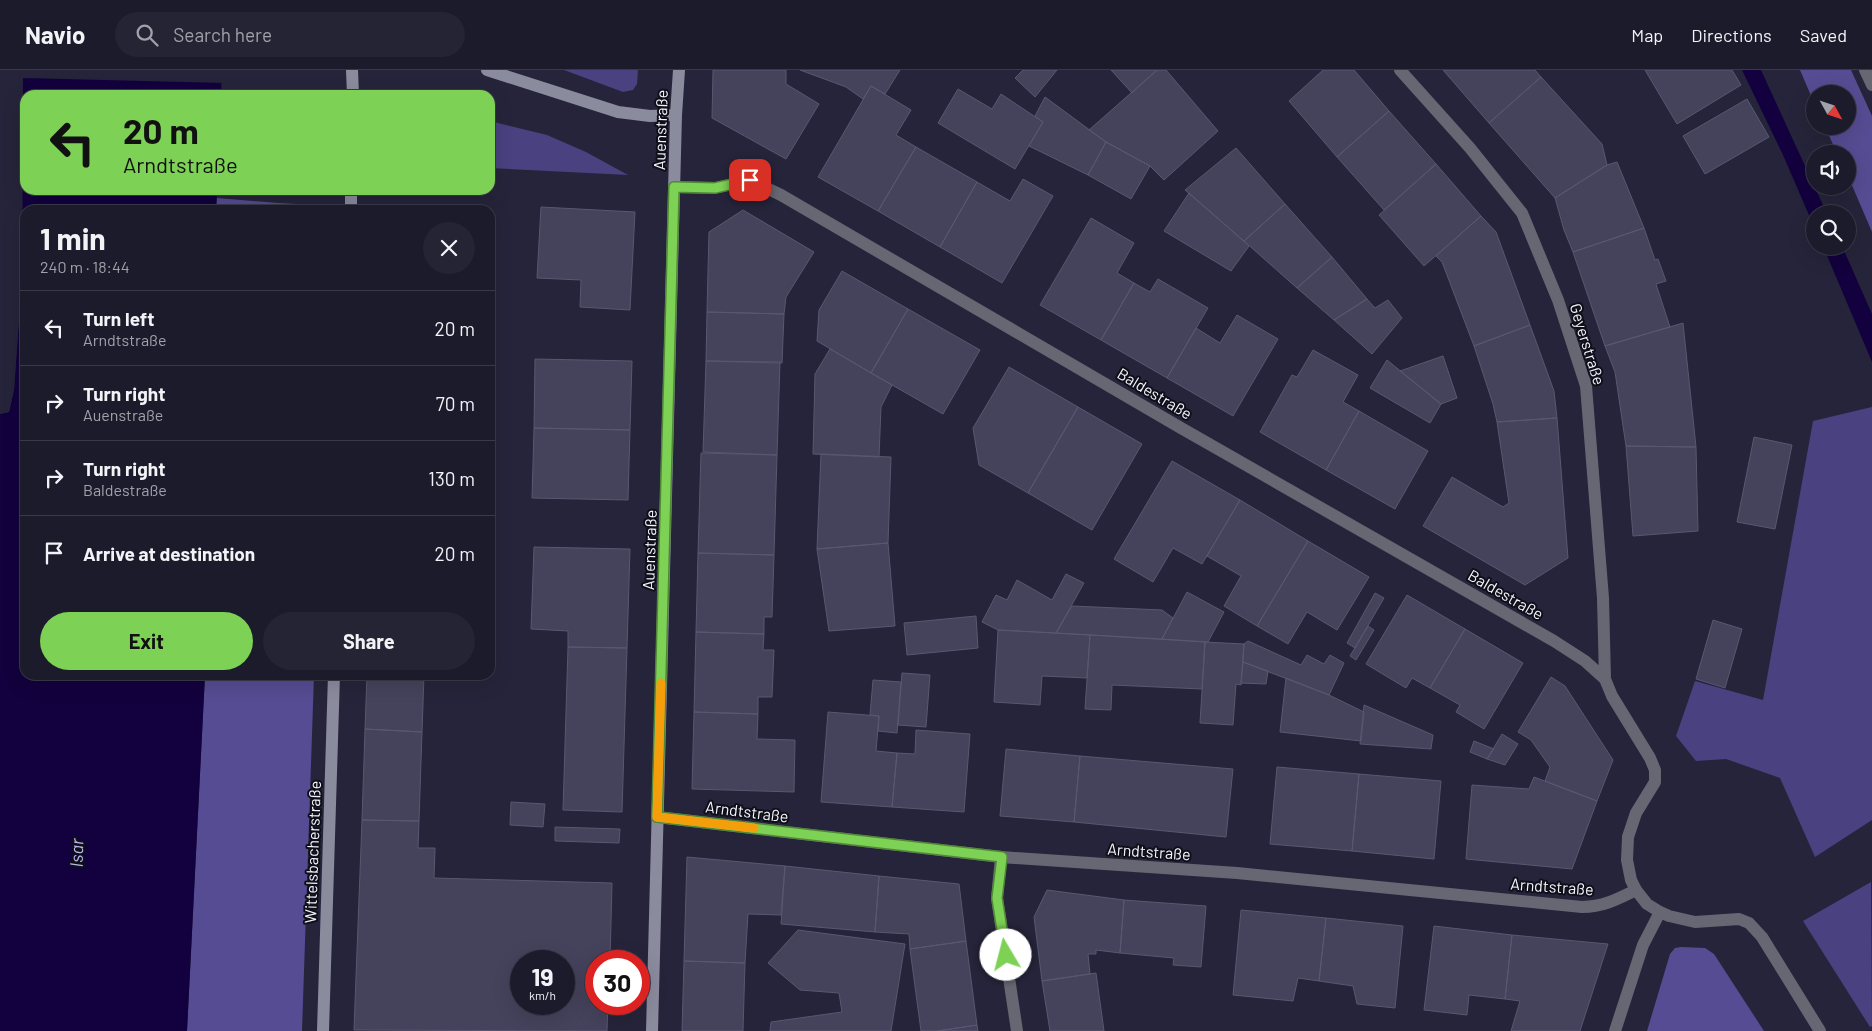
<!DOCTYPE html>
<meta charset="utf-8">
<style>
body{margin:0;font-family:Barlow,sans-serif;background:#252434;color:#f1f3f6;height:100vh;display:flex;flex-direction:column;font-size:19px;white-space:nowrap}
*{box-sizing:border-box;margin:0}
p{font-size:16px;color:#a0a1a9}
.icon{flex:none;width:28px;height:28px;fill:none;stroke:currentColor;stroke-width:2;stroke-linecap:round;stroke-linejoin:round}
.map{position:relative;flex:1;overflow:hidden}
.panel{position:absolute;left:20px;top:135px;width:475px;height:475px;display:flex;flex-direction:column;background:#1c1b2c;border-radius:15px;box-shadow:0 5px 20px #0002,0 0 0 1px #3a3948}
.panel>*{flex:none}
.guide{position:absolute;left:20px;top:20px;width:475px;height:105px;border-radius:15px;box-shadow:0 5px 20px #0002,0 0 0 1px #3a3948;background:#7dd154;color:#111;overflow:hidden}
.needle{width:32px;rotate:130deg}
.tools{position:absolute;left:1806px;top:15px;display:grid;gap:10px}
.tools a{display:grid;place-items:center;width:50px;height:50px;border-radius:50%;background:#1c1b2c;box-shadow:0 5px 20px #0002,0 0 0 1px #3a3948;font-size:25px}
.speed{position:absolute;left:510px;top:880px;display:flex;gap:10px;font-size:25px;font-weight:700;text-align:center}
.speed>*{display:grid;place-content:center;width:65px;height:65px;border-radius:50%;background:#1c1b2c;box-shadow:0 5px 20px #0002,0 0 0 1px #3a3948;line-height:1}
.speed small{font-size:12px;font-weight:400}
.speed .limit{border:8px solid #d22;background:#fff;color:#111}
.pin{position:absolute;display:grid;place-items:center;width:42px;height:42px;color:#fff;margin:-21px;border-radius:10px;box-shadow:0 2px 8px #0006}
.me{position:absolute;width:55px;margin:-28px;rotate:352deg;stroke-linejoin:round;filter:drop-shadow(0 0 4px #0008)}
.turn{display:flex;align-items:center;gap:18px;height:105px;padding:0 20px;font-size:22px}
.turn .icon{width:65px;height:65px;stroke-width:2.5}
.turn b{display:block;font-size:35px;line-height:42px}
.round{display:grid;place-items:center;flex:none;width:52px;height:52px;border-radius:26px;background:#252434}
.overview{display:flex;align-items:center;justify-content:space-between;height:85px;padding:0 20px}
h1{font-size:30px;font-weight:700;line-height:38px}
.cta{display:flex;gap:10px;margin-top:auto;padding:10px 20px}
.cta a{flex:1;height:58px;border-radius:30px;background:#7dd154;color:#111;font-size:20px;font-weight:700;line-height:58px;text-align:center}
.cta a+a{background:#252434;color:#f1f3f6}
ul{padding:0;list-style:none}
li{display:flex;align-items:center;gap:15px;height:75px;padding:0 20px;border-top:1px solid #3a3948}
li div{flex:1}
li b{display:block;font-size:19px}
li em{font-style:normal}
header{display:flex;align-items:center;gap:30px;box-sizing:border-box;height:70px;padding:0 25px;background:#1c1b2c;border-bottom:1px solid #3a3948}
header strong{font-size:24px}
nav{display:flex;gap:28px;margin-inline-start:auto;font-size:18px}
.search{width:350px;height:45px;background:#252434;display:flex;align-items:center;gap:12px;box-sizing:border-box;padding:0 18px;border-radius:28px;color:#a0a1a9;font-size:19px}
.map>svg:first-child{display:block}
.green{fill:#494180}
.forest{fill:#554c93}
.water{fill:#13003e}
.pier{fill:#26243a}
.building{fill:#45435c;stroke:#595771;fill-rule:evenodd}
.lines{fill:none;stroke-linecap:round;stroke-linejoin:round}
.minor{stroke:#676773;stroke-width:12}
.secondary{stroke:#8b8b9e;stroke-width:12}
.route-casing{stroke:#518837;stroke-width:12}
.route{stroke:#7dd154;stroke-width:9}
.slow{stroke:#f59e0b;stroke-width:9}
.labels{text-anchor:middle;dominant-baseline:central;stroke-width:4;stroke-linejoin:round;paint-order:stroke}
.street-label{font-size:16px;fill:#f4f4fd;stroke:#0f0f19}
.water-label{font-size:18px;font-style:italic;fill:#bab6f3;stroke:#0f0f19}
</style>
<header>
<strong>Navio</strong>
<div class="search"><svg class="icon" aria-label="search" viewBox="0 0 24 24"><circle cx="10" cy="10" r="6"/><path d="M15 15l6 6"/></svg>Search here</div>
<nav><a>Map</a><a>Directions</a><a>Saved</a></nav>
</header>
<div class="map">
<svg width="1872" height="961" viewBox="0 0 1872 961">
<rect width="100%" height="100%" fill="#26243a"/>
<path class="green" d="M564,0H638L637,14L633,20L623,22Z
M490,51L547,65L586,82L628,105L490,98Z
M1872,337V750L1815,787L1780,708L1726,689L1696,691L1676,666L1695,611L1763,630L1813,351Z
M1871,812L1872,956L1870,957L1803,851Z"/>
<path class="forest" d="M1800,0H1851L1872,46V162L1848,106V84H1837L1825,56H1848V24H1815V35Z
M217,128L278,133L335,136V140H216Z
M205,605H314L302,961H187Z
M1681,877L1705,878L1714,884L1764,961H1647L1670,884L1675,878Z"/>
<path class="water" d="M23,0H222L221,25H25V120H217L216,140H25V605H205L187,961H0V344L9,342L14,320L22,207Z
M1742,0H1761L1827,144H1815V159L1783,85Z
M1823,176H1842L1872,244V292Z"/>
<path class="pier" d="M20,0H225L224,13L23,8L22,207L14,320L9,342L0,344V341L7,340L12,320L19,207Z"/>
<path class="building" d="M713,0H786V14L819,34L786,89L712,48Z
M800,0H900L885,24L871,16L863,29L846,17Z
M1023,0H1057L1035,27L1015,8Z
M1111,0H1157L1132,23Z
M1157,0H1166L1218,61L1164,110L1150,96L1106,72L1089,60Z
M1323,0H1354L1389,41L1337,87L1289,31Z
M1443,0H1535L1541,7L1489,53Z
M1645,0H1732L1741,15L1677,54Z
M1541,7L1602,74L1607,95L1555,128L1489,53Z
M871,16L911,40L896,65L916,77L878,141L818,107Z
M958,19L992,39L1001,24L1043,52L1015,99L938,53Z
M1045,27L1106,72L1088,105L1029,76L1043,52L1035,46Z
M1747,29L1769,67L1705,104L1683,66Z
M1389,41L1436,94L1384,140L1337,87Z
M1106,72L1150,96L1131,129L1088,105Z
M916,77L977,112L940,177L878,141Z
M1236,78L1285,134L1244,171L1185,120Z
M1617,92L1644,158L1573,182L1564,160L1555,128L1607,95Z
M1436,94L1481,146L1424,196L1379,145Z
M1023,109L1053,126L1002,213L940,177L977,112L1010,131Z
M1189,123L1249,176L1231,201L1164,161Z
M1285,134L1332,187L1297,218L1244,171Z
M379,135L480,139V140H379Z
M541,137L635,142L630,240L580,237L581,210L537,208Z
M743,140L814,182L786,227L784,244L707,242L709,162Z
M1481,146L1496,162L1530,255L1474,276L1442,192L1436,186Z
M1091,148L1134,173L1117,203L1134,213L1101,270L1040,235Z
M1644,158L1655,190L1658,189L1666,211L1656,214L1670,257L1605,276L1573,182Z
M1332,187L1367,229L1334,250L1297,218Z
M842,201L908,239L871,303L817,271L819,240Z
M1158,209L1208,238L1167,308L1101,270L1134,213L1150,222Z
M1367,229L1375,238L1388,230L1402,248L1372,284L1334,250Z
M908,239L980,280L943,344L871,303Z
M707,242L784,244L782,293L706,291Z
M1237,245L1278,269L1233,346L1167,308L1196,258L1220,273Z
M1683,253L1696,377L1626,376L1615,302L1605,276Z
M1530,255L1554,321L1557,348L1497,352L1493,334L1474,276Z
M830,279L892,315L881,337L879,387L813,384L815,304Z
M1313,280L1358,305L1343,332L1359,341L1326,400L1260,362L1292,305L1297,307Z
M1443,286L1457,328L1441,334L1400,301Z
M535,289L632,291L630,360L534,358Z
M1387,290L1441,334L1430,353L1370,318Z
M706,291L780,292L777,385L703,382Z
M1009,297L1078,337L1028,423L979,395L973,358Z
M1078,337L1142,374L1092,460L1028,423Z
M1359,341L1428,381L1395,439L1326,400Z
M1557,348L1568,488L1525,515L1423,456L1452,407L1503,437L1509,433L1497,352Z
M534,358L630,360L628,430L532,428Z
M1754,367L1792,375L1775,459L1737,452Z
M1626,376L1696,377L1698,461L1633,466Z
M701,383L777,385L774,485L698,483Z
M821,384L891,387L888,473L817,479Z
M1172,391L1240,430L1202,494L1173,478L1153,512L1114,489Z
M1240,430L1308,471L1257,556L1224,536L1241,506L1207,486Z
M1308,471L1369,507L1337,560L1307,542L1288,574L1257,556Z
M888,473L895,556L829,561L817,479Z
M534,477L630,479L627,578L568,577V561L531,559Z
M698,483L774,485L772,547H764V564L696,562Z
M1066,504L1084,513L1056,563L998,560L982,552L996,525L1007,530L1017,510L1052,530Z
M1187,522L1224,542L1208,572L1162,569Z
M1375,523L1384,528L1355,578L1347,573Z
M1407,525L1465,559L1430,618L1412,608L1406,618L1366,594Z
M1072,536L1162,540L1173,548L1162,569L1056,563Z
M976,546L978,578L907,585L904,553Z
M1713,550L1742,559L1725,618L1696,609Z
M1368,556L1374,560L1356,590L1350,586Z
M1465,559L1523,593L1484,659L1456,642L1460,635L1430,618Z
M998,560L1090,565L1087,608L1042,606L1040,635L994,632Z
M696,562L764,564L763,580H774L772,627H758V644L694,642Z
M1090,565L1205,572L1202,619L1112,615L1111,640L1085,639Z
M1248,571L1301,595L1307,585L1324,594L1330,585L1344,593L1329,625L1243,592L1244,574Z
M1205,572L1244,574L1241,615L1236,614L1233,655L1200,653Z
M568,577L627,578L622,742L563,740Z
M1243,592L1268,601L1266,614L1241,613Z
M902,603L930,605L926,657L898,655Z
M367,605H424L422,662L365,659Z
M1551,607L1565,616L1613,690L1597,731L1545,711L1550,697L1531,670L1518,662Z
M1286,608L1329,625L1364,642L1361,671L1280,662Z
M873,610L901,612L897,663L878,661L879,646L870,645Z
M1364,635L1433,665L1431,679L1360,674Z
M694,642L758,644L757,669L795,670L794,722L692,719Z
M828,642L879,646L876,681L897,683L892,737L821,732Z
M365,659L422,662L419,751L362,750Z
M916,660L970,664L964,742L892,737L897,683L915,684Z
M1502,664L1518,674L1505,695L1487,689Z
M1474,671L1494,679L1487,689L1470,682Z
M1006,679L1080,686L1074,752L1000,746Z
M1080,686L1233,699L1226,767L1074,752Z
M1277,697L1359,704L1352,781L1270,774Z
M1359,704L1441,711L1434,789L1352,781Z
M1534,707L1597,731L1572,799L1466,789L1472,715L1529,719Z
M511,732L545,734L543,757L510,755Z
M362,750L419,751L418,778H435L434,808L612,813L610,891H596V934H608L607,961L354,960ZM521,891H564V934H521Z
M555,757L620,759L619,773L555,771Z
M687,787L785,796L781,845L748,844L745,893L684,891Z
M785,796L879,806L875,862L781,854Z
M879,806L959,814L966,871L910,879L909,864L875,862Z
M1047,820L1124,830L1120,883L1096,880V884H1088L1090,904L1042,911L1034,847Z
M1124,830L1206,836L1201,897L1173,895L1174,888L1120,883Z
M1241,840L1326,848L1319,911L1298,908L1293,931L1233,925Z
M1326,848L1403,856L1395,938L1357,934L1353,916L1319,911Z
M1434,856L1512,865L1505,929L1469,925L1467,945L1424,940Z
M798,860L905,874L891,961H770L771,952L842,942L839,923L800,920L768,893Z
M1512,865L1608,874L1580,961H1511L1520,931L1505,929Z
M966,871L977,955L937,961H921L910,879Z
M684,891L745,893L743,961H682Z
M1096,903L1104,961H1050L1042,911Z
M977,955L978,961H937Z"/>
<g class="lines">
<path class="minor" d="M1400,0L1470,78L1522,143L1558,230L1586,316L1603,528L1605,609L1612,626L1650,688L1655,700V712L1636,743L1628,767L1627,790L1631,810L1636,820L1647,834L1660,842L1669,846L1695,852L1739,849L1749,853L1762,867L1820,961
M1865,0L1872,15
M674,117L715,118L750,110L781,125L1181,358L1554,571L1585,591L1605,609
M657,747L1001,787L1237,803L1582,837C1603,837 1618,829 1636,820
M1001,787L997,828L1017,961
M1615,961L1643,875L1660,842"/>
<path class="secondary" d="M352,0L353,25
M487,0L618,42L650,46L676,45
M351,140V120
M323,961L334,605
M652,961L676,45L679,0"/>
</g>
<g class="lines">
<g class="route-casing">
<path id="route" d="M750,110L715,118L674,117L657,747L1002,787L997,828L1006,885"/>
</g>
<use href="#route" class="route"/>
<path class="slow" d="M661,613L657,747L754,758"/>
</g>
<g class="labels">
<g class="street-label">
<text transform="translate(660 60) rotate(-88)">Auenstraße</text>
<text transform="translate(1588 274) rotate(73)">Geyerstraße</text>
<text transform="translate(1155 323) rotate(31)">Baldestraße</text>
<text transform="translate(649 480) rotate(-88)">Auenstraße</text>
<text transform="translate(1506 524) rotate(30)">Baldestraße</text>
<text transform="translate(747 741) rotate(7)">Arndtstraße</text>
<text transform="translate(1149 781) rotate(4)">Arndtstraße</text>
<text transform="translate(312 782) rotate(-88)">Wittelsbacherstraße</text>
<text transform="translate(1552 816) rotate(4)">Arndtstraße</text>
</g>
<g class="water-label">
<text transform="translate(76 783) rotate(-89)">Isar</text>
</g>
</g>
</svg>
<div class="tools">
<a><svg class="needle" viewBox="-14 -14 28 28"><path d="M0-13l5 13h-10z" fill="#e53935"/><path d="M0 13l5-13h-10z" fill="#a0a1a9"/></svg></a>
<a><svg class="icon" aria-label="sound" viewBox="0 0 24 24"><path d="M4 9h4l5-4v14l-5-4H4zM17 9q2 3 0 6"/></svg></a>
<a><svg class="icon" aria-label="search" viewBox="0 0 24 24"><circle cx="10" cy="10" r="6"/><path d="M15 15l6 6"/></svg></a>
</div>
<div class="speed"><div>19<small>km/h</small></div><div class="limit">30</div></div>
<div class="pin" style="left:750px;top:110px;background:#d93025"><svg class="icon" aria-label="arrive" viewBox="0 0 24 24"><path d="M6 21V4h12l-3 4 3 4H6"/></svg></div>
<svg class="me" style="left:1006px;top:885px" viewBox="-20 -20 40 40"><circle r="19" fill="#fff"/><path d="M0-13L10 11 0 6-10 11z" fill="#7dd154"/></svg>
<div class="guide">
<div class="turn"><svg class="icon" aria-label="left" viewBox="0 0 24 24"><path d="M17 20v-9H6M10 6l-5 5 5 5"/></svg><div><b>20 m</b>Arndtstraße</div></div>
</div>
<section class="panel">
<div class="overview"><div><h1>1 min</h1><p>240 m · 18:44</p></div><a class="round"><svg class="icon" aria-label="close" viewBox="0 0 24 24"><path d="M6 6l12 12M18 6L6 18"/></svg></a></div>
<ul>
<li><svg class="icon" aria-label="left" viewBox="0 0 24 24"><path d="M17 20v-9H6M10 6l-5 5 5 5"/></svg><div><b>Turn left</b><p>Arndtstraße</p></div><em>20 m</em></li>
<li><svg class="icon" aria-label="right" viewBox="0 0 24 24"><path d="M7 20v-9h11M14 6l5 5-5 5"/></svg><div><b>Turn right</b><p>Auenstraße</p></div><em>70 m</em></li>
<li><svg class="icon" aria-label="right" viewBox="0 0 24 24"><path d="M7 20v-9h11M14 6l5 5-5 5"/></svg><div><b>Turn right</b><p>Baldestraße</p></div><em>130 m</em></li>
<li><svg class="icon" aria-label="arrive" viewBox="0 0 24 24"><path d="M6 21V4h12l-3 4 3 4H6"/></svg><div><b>Arrive at destination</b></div><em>20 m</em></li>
</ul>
<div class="cta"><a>Exit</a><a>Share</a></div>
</section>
</div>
